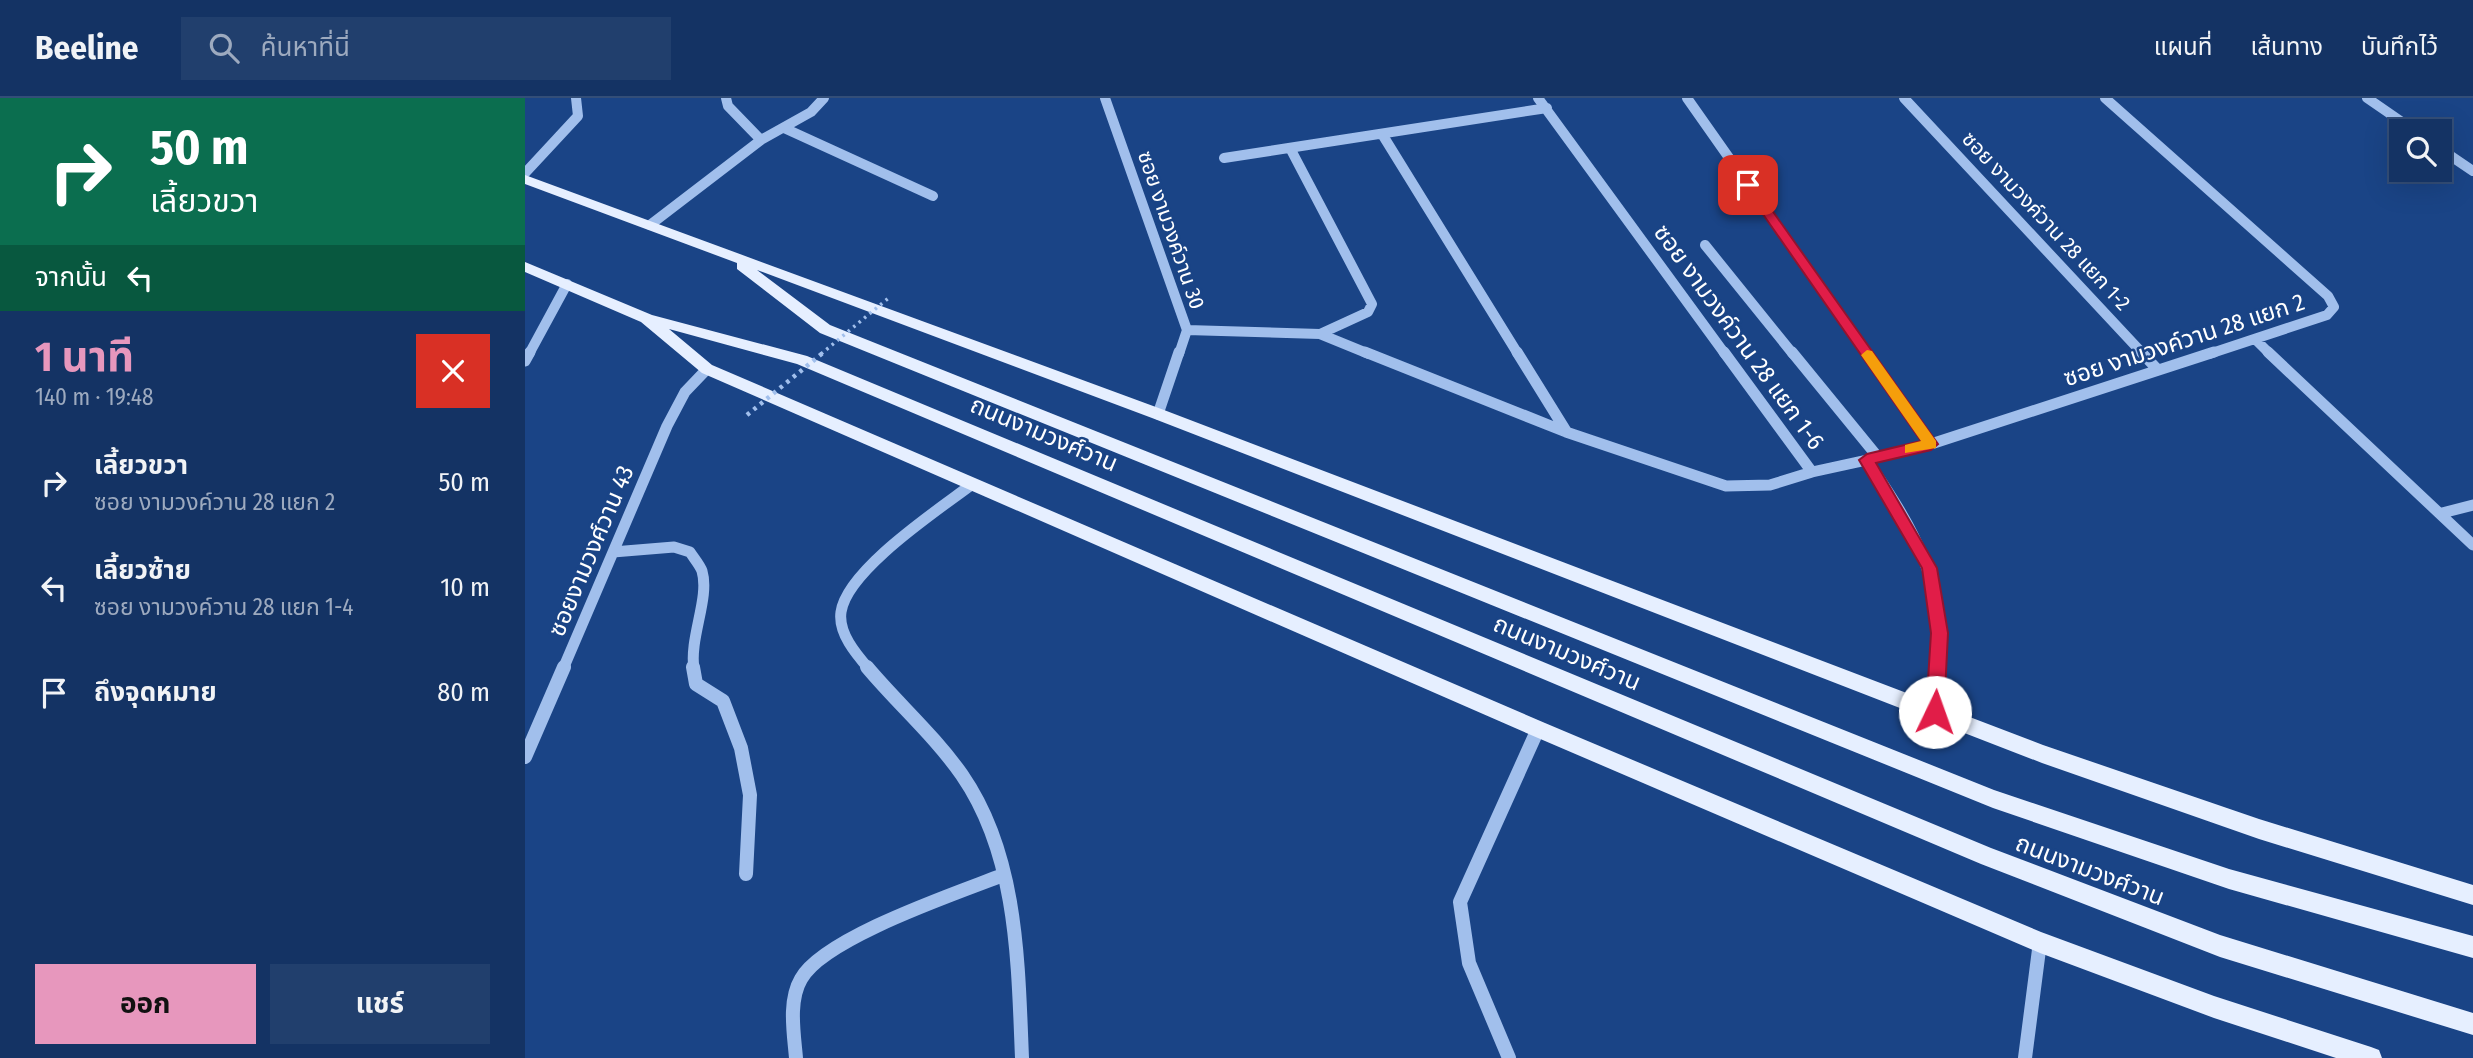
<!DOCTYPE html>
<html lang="th">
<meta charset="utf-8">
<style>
body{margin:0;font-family:"Fira Sans Condensed","Noto Sans Thai",sans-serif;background:#213f6d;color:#f1f3f6;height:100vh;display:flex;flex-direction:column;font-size:26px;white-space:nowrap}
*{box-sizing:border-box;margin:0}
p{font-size:23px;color:#9daabf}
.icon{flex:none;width:38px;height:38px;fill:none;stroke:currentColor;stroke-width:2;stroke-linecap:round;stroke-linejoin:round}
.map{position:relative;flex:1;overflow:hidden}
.drawer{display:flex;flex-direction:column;background:#143364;width:525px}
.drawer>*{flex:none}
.guide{background:#0b6e4f;color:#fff;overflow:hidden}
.controls{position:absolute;left:1864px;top:21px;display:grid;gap:14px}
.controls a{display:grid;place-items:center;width:63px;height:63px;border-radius:0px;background:#143364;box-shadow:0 7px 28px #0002,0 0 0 2px #334e78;font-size:35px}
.pin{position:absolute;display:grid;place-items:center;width:60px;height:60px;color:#fff;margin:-30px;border-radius:14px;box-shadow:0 4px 10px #0006}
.me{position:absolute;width:77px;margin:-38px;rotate:3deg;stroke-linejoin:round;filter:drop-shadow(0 0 5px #0008)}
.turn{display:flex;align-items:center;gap:24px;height:147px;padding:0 35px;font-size:32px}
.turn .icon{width:91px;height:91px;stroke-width:2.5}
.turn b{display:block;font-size:49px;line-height:60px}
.then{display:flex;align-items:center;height:66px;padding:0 35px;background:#0003;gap:14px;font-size:26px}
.round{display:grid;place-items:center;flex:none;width:74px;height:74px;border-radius:0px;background:#213f6d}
.head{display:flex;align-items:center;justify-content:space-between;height:119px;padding:0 35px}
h1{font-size:42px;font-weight:700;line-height:52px;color:#e797bd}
.button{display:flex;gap:14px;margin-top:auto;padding:14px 35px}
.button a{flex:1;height:80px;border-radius:0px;background:#e797bd;color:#111;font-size:28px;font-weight:700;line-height:80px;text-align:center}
.button a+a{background:#213f6d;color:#f1f3f6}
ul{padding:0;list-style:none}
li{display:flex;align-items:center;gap:21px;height:105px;padding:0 35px}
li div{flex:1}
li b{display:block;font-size:26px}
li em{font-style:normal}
header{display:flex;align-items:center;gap:42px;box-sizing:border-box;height:98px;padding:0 35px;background:#143364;border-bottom:2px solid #334e78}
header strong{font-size:33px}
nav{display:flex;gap:38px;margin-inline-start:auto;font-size:24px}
.search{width:490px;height:63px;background:#213f6d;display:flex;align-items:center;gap:18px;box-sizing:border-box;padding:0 24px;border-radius:0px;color:#9daabf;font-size:26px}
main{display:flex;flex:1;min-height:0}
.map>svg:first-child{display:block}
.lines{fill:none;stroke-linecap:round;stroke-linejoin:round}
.minor-far2{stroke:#a1bfec;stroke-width:10}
.minor-far1{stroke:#a1bfec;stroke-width:11}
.minor{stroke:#a1bfec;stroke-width:14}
.major{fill:#e6efff;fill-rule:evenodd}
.path-bridge-far1{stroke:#a1bfec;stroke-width:3.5;stroke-dasharray:2.5 4.5;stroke-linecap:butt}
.path-bridge{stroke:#a1bfec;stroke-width:4.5;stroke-dasharray:3.5 5;stroke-linecap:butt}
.route{fill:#e11d48;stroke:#92132f;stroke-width:2}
.slow{fill:#f59e0b}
.labels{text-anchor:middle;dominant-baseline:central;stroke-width:5;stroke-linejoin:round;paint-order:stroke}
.far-street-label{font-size:21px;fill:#fff;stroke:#1a4486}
.street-label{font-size:24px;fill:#fff;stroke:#1a4486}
</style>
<header>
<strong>Beeline</strong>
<div class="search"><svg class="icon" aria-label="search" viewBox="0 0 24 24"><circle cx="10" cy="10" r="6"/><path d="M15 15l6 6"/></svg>ค้นหาที่นี่</div>
<nav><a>แผนที่</a><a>เส้นทาง</a><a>บันทึกไว้</a></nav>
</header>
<main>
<section class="drawer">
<div class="guide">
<div class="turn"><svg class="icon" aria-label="right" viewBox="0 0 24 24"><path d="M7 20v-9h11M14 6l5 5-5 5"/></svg><div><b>50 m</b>เลี้ยวขวา</div></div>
<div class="then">จากนั้น<svg class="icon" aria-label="left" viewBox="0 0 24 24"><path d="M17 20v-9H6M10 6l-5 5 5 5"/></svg></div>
</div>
<div class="head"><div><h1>1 นาที</h1><p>140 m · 19:48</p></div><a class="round" style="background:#d93025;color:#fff"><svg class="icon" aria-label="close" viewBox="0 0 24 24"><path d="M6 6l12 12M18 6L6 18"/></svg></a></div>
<ul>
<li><svg class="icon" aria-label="right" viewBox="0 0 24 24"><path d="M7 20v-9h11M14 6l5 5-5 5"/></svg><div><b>เลี้ยวขวา</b><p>ซอย งามวงค์วาน 28 แยก 2</p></div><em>50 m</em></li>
<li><svg class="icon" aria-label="left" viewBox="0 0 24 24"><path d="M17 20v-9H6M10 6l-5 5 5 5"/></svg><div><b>เลี้ยวซ้าย</b><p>ซอย งามวงค์วาน 28 แยก 1-4</p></div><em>10 m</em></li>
<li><svg class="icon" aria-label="arrive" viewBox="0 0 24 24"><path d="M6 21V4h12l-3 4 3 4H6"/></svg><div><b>ถึงจุดหมาย</b></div><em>80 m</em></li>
</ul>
<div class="button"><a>ออก</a><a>แชร์</a></div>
</section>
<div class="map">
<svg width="1948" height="960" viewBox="0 0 1948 960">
<rect width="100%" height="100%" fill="#1a4486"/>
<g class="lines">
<path class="minor-far2" d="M201,0L203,8L236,42
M580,0L662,232L654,256
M1013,0L1200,256
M1162,0L1342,256
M1379,0L1618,256
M1580,0L1803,198L1809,209L1802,217L1684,256
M1842,0L1890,33
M259,30L408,98
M857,36L993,256
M765,50L847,206L843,214L795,236
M1914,50L1948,73
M699,60L1022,10
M0,75L53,18L51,0
M125,127L236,42L286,14L299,0
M1180,147L1268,256
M662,232L795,236L844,256
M1731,242L1745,256
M4,256L42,186"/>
<path class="minor-far1" d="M840,254L1041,334L1201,388L1245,387L1287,374
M992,254L1041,333
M1199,254L1287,374L1342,362C1393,437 1417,478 1413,571
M1267,254L1352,358
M1341,254L1406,346
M1616,254L1633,272
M1743,254L1948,447
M0,263L5,254
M633,316L654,254
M1342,362L1406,346L1689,254
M1917,415L1948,407
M88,454L149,449L165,454C168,459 175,467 177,473C185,500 164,540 169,571
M38,571L142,328L160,294L182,271
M344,571C331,556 313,535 316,514C322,472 413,412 446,387"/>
<path class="minor" d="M168,569L171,586L198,603L216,650L225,697L221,776
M342,569C373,606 409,637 437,677C493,758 493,865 497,960
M1410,614L1413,569
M0,659L39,569
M271,960C269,936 263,903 276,881C298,840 432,795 478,777
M984,960L944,865L935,804L1013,631
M1500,960L1515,844"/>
<path class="major" d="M0,77L639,312L1518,647L1734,721L1948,787V807L1734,741L1517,665L627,320L232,172L305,227L1469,692L1704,771L1948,838V860L1704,791L1468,710L295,235L212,171V165L0,86Z
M0,164L127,217L282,258L1466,750L1695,837L1948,915V937L1695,859L1456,766L272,266L144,231L187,267L1020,625L1516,834L1689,898L1846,949L1854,952L1857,960H1811L1689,920L1515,855L1006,637L177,275L116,224L0,174Z"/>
<path class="path-bridge-far1" d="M296,256L366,198"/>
<path class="path-bridge" d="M222,317L299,254"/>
</g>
<path class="route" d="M1219,84H1227L1413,346L1406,352L1351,365L1412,470L1423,535L1419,614L1410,621L1401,614L1406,535L1397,470L1334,362L1342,356L1396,343L1219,89Z"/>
<path class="slow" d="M1342,252L1347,253L1411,343V350L1380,355V347L1396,343L1336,257Z"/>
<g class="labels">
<g class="far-street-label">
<text transform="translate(1521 123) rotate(47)">ซอย งามวงค์วาน 28 แยก 1-2</text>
<text transform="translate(646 132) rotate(71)">ซอย งามวงค์วาน 30</text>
</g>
<g class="street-label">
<text transform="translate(1214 239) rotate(54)">ซอย งามวงค์วาน 28 แยก 1-6</text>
<text transform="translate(1659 242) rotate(-18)">ซอย งามวงค์วาน 28 แยก 2</text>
<text transform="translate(519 336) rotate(23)">ถนนงามวงศ์วาน</text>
<text transform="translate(66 453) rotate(-67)">ซอยงามวงศ์วาน 43</text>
<text transform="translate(1042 555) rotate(23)">ถนนงามวงศ์วาน</text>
<text transform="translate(1565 772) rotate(21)">ถนนงามวงศ์วาน</text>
</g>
</g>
</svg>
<div class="controls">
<a><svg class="icon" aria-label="search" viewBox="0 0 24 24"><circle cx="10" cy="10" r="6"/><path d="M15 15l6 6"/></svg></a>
</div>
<div class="pin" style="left:1223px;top:87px;background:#d93025"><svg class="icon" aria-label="arrive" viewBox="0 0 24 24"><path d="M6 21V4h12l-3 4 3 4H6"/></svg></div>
<svg class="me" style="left:1410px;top:614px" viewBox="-20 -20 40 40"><circle r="19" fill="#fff"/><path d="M0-13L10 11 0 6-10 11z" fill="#e11d48"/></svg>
</div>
</main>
